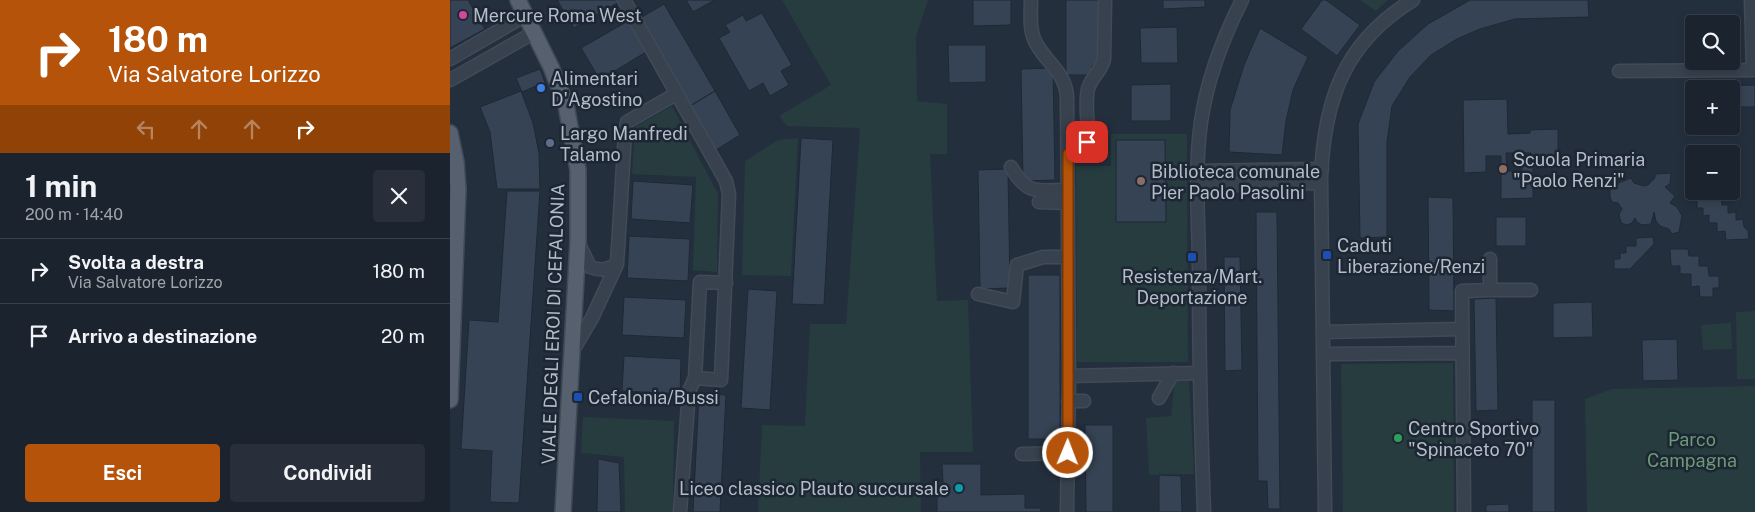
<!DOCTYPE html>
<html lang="it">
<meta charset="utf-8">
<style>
body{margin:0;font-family:"Public Sans",sans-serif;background:#282f3a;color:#f1f3f6;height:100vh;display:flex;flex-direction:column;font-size:19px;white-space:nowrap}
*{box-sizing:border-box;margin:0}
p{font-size:16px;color:#a0a4aa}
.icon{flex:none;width:28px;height:28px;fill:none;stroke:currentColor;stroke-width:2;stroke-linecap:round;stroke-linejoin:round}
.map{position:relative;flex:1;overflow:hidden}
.side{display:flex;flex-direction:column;background:#1b232e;width:450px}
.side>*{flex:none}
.top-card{background:#b45309;color:#fff;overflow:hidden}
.fabs{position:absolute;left:1235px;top:15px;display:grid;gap:10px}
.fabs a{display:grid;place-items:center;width:55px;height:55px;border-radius:5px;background:#1b232e;box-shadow:0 2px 8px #0003,0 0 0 1px #39404a;font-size:25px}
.pin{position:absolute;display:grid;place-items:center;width:42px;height:42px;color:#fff;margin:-21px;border-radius:10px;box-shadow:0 2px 8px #0006}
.me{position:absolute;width:55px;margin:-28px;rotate:1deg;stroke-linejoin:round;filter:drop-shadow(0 0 4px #0008)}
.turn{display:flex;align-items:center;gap:18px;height:105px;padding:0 25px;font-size:22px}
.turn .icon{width:65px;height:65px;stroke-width:2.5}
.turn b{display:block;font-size:35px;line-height:42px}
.lanes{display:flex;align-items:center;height:48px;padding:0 25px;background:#0003;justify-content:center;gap:25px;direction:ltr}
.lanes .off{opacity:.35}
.round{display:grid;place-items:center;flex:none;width:52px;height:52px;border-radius:5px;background:#282f3a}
.overview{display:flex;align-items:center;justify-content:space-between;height:85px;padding:0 25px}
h1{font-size:30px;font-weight:700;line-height:38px}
.button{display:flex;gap:10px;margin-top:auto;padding:10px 25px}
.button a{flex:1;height:58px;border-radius:5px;background:#b45309;color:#fff;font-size:20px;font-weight:700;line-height:58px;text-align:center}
.button a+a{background:#282f3a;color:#f1f3f6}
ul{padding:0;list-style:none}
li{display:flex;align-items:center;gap:15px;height:65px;padding:0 25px;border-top:1px solid #39404a}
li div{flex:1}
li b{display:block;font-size:19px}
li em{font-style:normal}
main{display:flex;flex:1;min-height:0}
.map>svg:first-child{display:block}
.green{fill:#263c3f}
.building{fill:#364354;stroke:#1f2835}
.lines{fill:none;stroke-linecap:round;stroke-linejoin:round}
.minor-casing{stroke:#414a57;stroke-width:15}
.major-casing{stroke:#414a57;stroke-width:18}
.minor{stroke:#38414e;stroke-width:12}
.major{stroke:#56606e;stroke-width:15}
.route-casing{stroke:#753606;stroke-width:12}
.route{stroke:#b45309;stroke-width:9}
.hotel-dot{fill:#d1479c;stroke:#1d2633;stroke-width:2}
.shop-dot{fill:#3f7fe0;stroke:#1d2633;stroke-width:2}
.service-dot{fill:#5c6f8a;stroke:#1d2633;stroke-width:2}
.education-dot{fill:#8d6e63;stroke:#1d2633;stroke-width:2}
.transit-dot{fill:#1a4fb4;stroke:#1d2633;stroke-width:2}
.leisure-dot{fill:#2e9e5b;stroke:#1d2633;stroke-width:2}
.culture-dot{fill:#0f9aa8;stroke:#1d2633;stroke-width:2}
.labels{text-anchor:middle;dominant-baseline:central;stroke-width:5;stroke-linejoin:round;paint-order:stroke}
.poi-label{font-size:18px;fill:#b4bcc9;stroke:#1d2633;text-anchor:start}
.street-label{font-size:18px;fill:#b4bcc9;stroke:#1d2633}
.park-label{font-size:18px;fill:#6b9a76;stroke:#1d2633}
</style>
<main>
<section class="side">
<div class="top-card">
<div class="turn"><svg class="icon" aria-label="right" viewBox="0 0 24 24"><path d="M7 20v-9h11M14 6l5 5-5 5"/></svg><div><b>180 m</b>Via Salvatore Lorizzo</div></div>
<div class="lanes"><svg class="icon off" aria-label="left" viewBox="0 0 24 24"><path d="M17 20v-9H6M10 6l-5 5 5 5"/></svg><svg class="icon off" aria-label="ahead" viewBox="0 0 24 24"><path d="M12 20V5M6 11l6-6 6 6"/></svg><svg class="icon off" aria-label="ahead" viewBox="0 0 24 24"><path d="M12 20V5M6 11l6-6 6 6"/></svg><svg class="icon" aria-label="right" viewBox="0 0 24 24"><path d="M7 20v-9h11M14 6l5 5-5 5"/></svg></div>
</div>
<div class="overview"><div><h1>1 min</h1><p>200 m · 14:40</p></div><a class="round"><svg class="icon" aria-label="close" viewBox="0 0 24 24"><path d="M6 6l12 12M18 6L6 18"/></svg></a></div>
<ul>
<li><svg class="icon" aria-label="right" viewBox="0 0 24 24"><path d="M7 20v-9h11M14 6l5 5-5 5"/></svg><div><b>Svolta a destra</b><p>Via Salvatore Lorizzo</p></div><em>180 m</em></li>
<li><svg class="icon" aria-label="arrive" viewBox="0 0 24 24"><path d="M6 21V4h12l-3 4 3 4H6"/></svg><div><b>Arrivo a destinazione</b></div><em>20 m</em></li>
</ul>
<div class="button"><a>Esci</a><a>Condividi</a></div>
</section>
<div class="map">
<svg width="1305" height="512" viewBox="0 0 1305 512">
<rect width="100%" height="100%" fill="#242f3e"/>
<path class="green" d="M332,0H478L466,37L467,101L497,104V154H480L487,301L518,300L523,452H470L471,512H308L312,425L355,426L360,324H396L410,128L337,126L329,116L381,85Z
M910,0H938L926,11Z
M222,106L268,194L267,272L243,270L246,177L182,174L185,127Z
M661,134H737L738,362H627L626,166H661Z
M348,138L341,276L292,275L295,161L328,140Z
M1305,311V379H1287L1286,312Z
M1281,323L1282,349L1253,350L1251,325Z
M1003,363L1004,512H893L891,364Z
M725,378L739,379L744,474L699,475L696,418L721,416Z
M1305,386V512H1137L1135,399L1162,389Z
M133,417L224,421L223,508L225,512H175L174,457L131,453Z"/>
<path class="building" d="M0,0H18L35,29L0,48Z
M107,0H167L169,2L124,28Z
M236,0H265L243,12Z
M523,0H561V25L523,26Z
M616,0H650L649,66H642V75H616Z
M713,0H755V7L713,9Z
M872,0H876L910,25L887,56L851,29Z
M1020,0H1138L1139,17L1065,19L1030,29L1007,39L981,55L960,77L942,106L937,142V237L910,238L908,124L924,82L948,51L978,24Z
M214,4L265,91L240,106L190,18Z
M312,13L342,65L331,71L339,85L320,96L313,83L299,91L269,38L280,32L275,25L293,15L296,21Z
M178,21L196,52L150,80L131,48Z
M727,27L728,63H691L690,28Z
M810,28L858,57L843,90L836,121L832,155L779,152L780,110L794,65Z
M498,45H536V82L499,83Z
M603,68L605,180L573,181L571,69Z
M90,69L97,88L88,91L86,86L72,92L66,78Z
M721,84V121H681V85Z
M1305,85V107H1281V89H1262V86Z
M71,91L83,123L89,153L90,189H47L40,132L30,107Z
M265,91L290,135L266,150L240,106Z
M1057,99L1058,134L1080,133V130L1108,129V158L1081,159V153H1056L1057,171H1072V161H1083V198L1051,199V156H1036V172L1014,173L1013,100Z
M351,138L383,140L374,305L342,304Z
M666,140H715L716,222H666Z
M558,169L560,288L530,289L528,170Z
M1221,173L1220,184L1215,187L1225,196L1220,203L1227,207L1232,216L1229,232L1222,234L1219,229L1210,226L1206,221L1204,212L1201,224L1192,225L1187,222L1185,218L1182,223L1177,225L1171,223L1169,214L1172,209L1168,203L1162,202L1160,197V189L1166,184L1181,178L1184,183L1194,186L1198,185L1204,179L1206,174Z
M183,181L243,185L240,223L181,219Z
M57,191H90L69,503L40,502L42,451L11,449L19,320L48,322Z
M1264,191L1265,198L1271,197L1272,205H1278V213L1286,212V220L1293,219L1294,227L1298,231L1299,239L1276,240L1275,231L1267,232V223H1259V215L1253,216V208H1247V201L1257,192Z
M978,197L1003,198L1004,311L979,310Z
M806,212H827L830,509H818L817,481H808Z
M1046,217H1076V246H1046Z
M179,236L240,239L238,281L177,278Z
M1203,237L1204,244L1180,269H1164V259H1170V253H1176V246H1186V238Z
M1220,249H1238L1239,256H1249V266H1258L1259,276H1269V288H1263V297H1250L1249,286L1241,287V274H1230V266H1221Z
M774,257H790L792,370L775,371Z
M578,275H610V439H578Z
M298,289L327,291L320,410L291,408Z
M174,297L236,300L234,338L172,335Z
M1046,298L1048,410L1026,411L1024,299Z
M1142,302L1143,337L1103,338V303Z
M1227,339L1228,380L1193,381L1192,340Z
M174,356L231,359L230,394L172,391Z
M249,393L276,395L270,512H243Z
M1082,400H1105V512H1082Z
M635,425H663V512H636Z
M148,459L169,463L171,512H147Z
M492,464H531V495L575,494V508H591V512H487V482H493Z
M709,475L731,476L732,512H709Z
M1059,504V512H1036V505Z"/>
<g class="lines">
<g class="minor-casing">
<path id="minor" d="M174,0L276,181L279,194L271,380L245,378L250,282L276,283
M581,0C581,12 579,27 584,39C593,61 615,70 617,96L619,376L617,512
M1301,0L1303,70
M0,59L76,15
M1169,71L1305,70
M0,80L85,32
M618,153L632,152L637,145C640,126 634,107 638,89C641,77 652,71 654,59L655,0
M561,167C578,196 587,190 618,190
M748,171L872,169
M748,186L871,183
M589,202L618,203
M128,242L140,267C151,271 157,270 167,264
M1040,290H1081
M528,294L563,302L567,265L593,257H618
M873,332L1011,329
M122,352L142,318L167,264L175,133L177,122L226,94
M873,354L1012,353
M619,376L749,373
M709,398L723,373
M618,401H634
M572,454L618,453
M230,512L239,391L245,378
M754,512C751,432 749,353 749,273C749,224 744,170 751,122C757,79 773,38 792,0
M875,512L871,178C874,100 894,42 963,0
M1014,512L1012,291L1040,290V259"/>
</g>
<g class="major-casing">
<path id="major" d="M68,0L101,67L116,105L128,170V242L113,512
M0,133L6,162L8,189L0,400"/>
</g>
<use href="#minor" class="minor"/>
<use href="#major" class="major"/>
</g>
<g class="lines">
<g class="route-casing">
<path id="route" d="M618,453V154C628,153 634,153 637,142"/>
</g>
<use href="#route" class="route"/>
</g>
<circle class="hotel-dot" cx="13" cy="15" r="5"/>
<circle class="shop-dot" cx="91" cy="88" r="5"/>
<circle class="service-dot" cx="100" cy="143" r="5"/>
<g class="education-dot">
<circle cx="1053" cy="169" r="5"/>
<circle cx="691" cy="181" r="5"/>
</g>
<g class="transit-dot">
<rect x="872" y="250" width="10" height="10" rx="2.5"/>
<rect x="737" y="252" width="10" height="10" rx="2.5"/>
<rect x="123" y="392" width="10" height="10" rx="2.5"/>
</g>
<circle class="leisure-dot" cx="948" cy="438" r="5"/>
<circle class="culture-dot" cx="509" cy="488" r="5"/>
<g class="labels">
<g class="poi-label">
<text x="23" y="15">Mercure Roma West</text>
<text x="101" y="78">Alimentari<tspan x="101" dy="21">D'Agostino</tspan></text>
<text x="110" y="133">Largo Manfredi<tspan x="110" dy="21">Talamo</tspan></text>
<text x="1063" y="159">Scuola Primaria<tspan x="1063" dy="21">"Paolo Renzi"</tspan></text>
<text x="701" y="171">Biblioteca comunale<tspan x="701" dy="21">Pier Paolo Pasolini</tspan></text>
<text x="887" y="245">Caduti<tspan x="887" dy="21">Liberazione/Renzi</tspan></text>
<text x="742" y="276" text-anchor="middle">Resistenza/Mart.<tspan x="742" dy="21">Deportazione</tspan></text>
<text x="138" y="397">Cefalonia/Bussi</text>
<text x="958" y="428">Centro Sportivo<tspan x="958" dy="21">"Spinaceto 70"</tspan></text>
<text x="499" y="488" text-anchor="end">Liceo classico Plauto succursale</text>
</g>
<g class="street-label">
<text transform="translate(103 324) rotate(-88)">VIALE DEGLI EROI DI CEFALONIA</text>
</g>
<g class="park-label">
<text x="1242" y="439">Parco<tspan x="1242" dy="21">Campagna</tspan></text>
</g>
</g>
</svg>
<div class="fabs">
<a><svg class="icon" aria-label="search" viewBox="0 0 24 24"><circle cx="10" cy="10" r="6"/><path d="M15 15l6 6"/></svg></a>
<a>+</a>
<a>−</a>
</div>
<div class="pin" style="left:637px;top:142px;background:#d93025"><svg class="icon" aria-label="arrive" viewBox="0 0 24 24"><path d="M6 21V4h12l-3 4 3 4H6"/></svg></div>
<svg class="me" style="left:618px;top:453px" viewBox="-20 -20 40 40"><circle r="17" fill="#b45309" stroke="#fff" stroke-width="3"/><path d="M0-11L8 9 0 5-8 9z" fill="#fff"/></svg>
</div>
</main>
